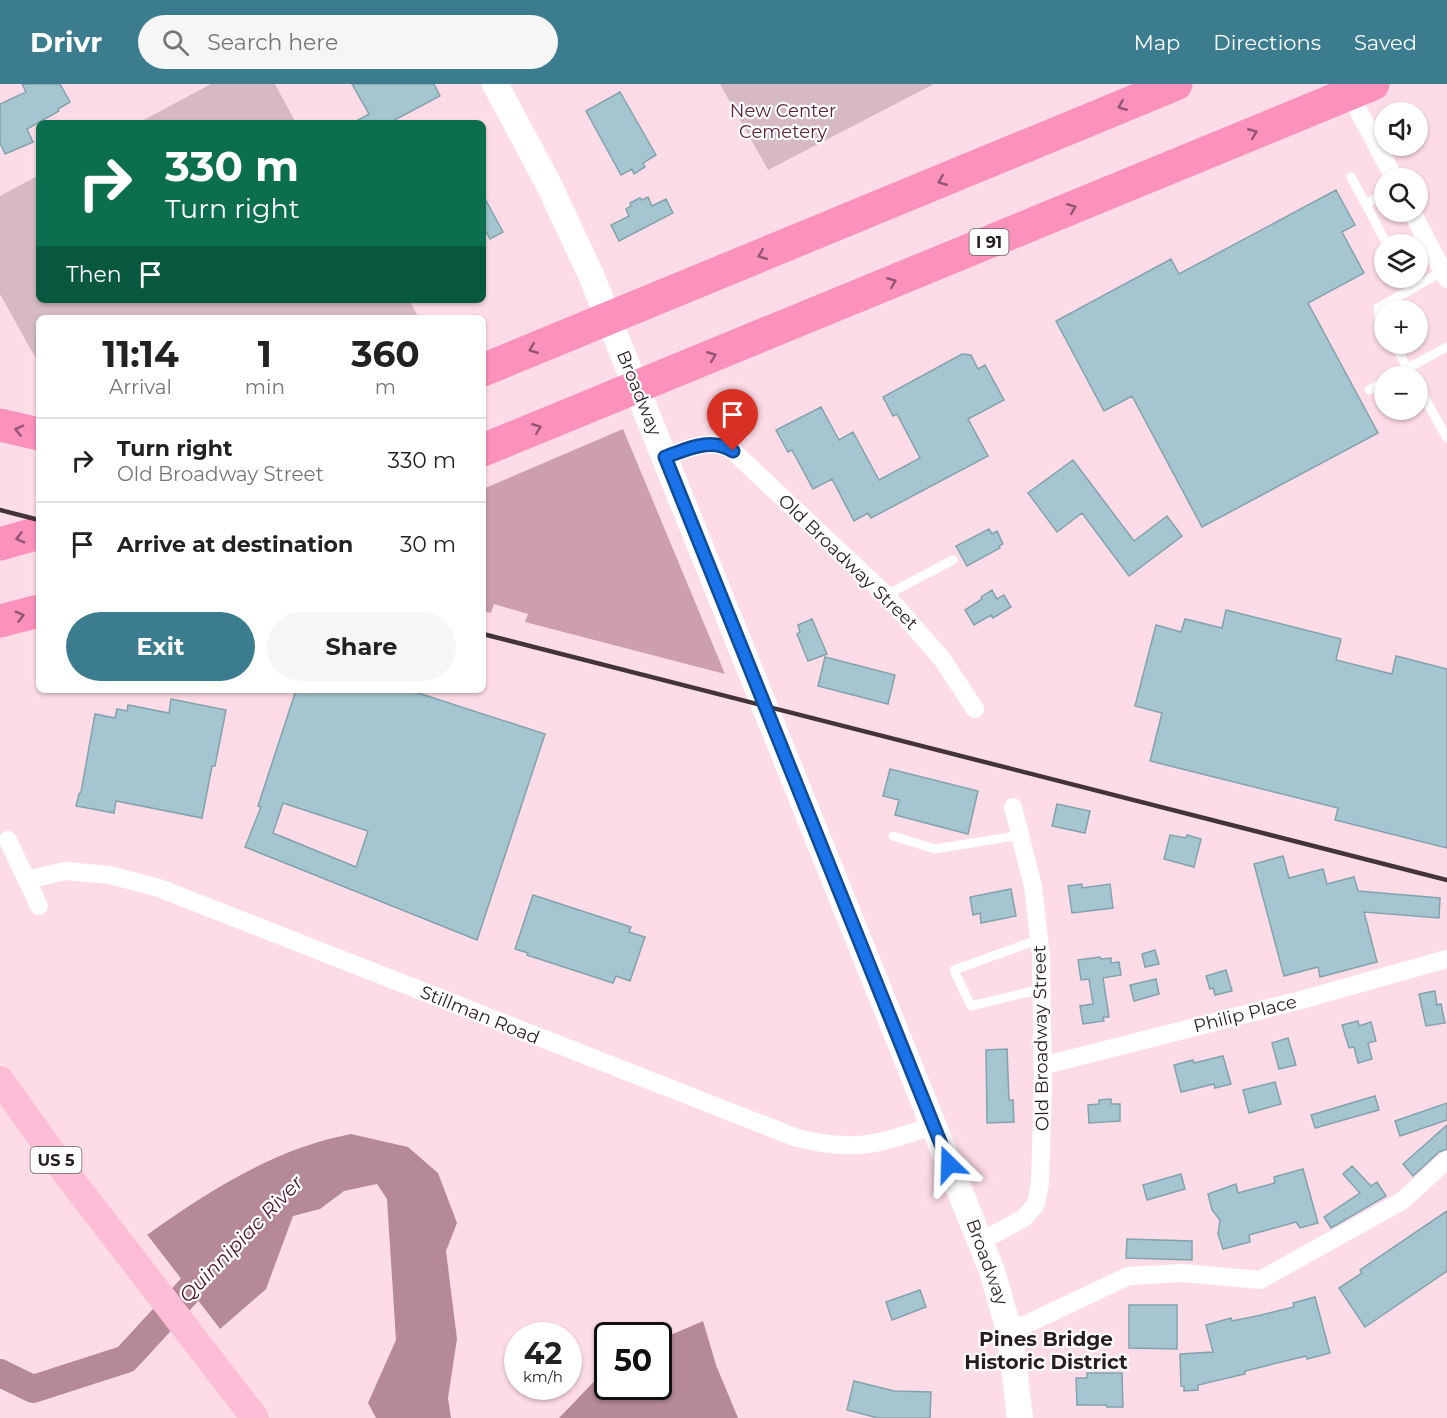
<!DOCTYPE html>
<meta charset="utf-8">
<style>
body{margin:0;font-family:Montserrat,sans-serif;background:#f6f6f6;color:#222;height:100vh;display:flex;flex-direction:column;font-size:22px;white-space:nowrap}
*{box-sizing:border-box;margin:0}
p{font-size:20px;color:#767676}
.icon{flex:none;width:33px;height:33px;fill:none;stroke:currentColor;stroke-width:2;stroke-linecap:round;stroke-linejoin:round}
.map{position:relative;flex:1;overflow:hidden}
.sheet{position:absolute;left:36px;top:231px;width:450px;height:378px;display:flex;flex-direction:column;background:#fff;border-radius:9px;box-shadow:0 2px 4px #0004}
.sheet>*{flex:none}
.banner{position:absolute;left:36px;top:36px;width:450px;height:183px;border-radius:9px;box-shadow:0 2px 4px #0004;background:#0b6e4f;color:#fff;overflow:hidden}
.fabs{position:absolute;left:1374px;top:18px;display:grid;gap:12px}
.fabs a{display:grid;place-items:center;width:54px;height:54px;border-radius:50%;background:#fff;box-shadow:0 2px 4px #0004;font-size:30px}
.speed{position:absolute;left:504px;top:1238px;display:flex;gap:12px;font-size:30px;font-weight:700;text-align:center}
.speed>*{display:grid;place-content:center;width:78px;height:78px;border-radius:50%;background:#fff;box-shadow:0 2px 4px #0004;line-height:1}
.speed small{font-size:15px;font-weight:400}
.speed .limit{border:3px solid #111;border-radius:9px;background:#fff;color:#111}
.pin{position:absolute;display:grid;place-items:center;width:51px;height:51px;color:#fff;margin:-62px -26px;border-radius:50% 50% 50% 0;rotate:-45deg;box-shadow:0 0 6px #0007}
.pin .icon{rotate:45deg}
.me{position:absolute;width:66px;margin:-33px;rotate:338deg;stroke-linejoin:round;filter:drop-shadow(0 0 4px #0008)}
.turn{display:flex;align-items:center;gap:21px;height:126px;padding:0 30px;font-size:27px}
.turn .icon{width:78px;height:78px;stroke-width:2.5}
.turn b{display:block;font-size:42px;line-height:51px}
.then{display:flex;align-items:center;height:57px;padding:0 30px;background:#0003;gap:12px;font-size:22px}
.eta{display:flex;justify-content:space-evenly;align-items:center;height:102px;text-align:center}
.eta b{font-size:36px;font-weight:700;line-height:42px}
.cta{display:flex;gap:12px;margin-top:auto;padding:12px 30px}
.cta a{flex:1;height:69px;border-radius:36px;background:#3b7c8f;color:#fff;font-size:24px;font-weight:700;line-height:69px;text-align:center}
.cta a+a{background:#f6f6f6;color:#222}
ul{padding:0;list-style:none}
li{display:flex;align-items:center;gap:18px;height:84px;padding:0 30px;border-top:2px solid #e0e0e0}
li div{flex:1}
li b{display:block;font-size:22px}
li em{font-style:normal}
header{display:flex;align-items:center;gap:36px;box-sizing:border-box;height:84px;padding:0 30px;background:#3b7c8f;color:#fff}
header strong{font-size:28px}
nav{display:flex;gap:33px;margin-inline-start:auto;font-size:21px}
.search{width:420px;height:54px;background:#f6f6f6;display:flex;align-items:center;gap:15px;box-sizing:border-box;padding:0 21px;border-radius:33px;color:#767676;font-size:22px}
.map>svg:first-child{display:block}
.green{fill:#d6b9c3}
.forest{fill:#cc9eae}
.water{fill:#b68998}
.pier{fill:#fedce7}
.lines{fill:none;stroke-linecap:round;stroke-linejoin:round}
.river{stroke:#b68998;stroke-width:28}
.building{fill:#a5c6d1;stroke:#82a2ad;stroke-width:1.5;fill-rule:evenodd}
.lane{stroke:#fff;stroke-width:9}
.street{stroke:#fff;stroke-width:18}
.secondary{stroke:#fff;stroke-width:26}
.primary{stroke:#fdbdd6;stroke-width:28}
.highway{stroke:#fc91bb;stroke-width:33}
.rail{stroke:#433439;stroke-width:4.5}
.oneway{stroke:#92566e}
.route-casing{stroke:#114b97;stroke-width:15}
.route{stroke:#1a73e8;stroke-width:10}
.labels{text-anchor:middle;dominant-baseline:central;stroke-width:4.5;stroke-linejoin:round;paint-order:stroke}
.shield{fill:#fff;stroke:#686063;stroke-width:1.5}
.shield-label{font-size:16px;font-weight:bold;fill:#281c20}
.park-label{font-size:18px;fill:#592038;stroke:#fff}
.street-label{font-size:18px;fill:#281c20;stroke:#fff}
.water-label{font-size:20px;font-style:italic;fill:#4f1730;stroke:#fff}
.neighbourhood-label{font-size:20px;font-weight:bold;fill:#281c20;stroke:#fff}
</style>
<header>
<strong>Drivr</strong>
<div class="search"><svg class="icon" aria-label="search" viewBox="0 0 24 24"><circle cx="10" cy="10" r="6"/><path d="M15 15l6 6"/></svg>Search here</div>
<nav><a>Map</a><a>Directions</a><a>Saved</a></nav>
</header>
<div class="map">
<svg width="1447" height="1334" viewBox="0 0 1447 1334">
<rect width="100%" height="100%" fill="#fedce7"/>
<path class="green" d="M211,0H275L296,39H138Z
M720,0H934L768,86Z
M39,91V216H409L419,234H39V280L0,210V112Z"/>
<path class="forest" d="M623,345L725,590L525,538L528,530L494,520L491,529L483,527V405Z"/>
<path class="water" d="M351,1050L408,1063L438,1089L457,1139L446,1167L457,1255L448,1314L451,1334H376L368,1319L396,1256L387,1115L377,1100L344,1107L320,1125L293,1132L266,1205L220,1245L147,1151C208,1107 276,1064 351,1050Z
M703,1237L716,1281L738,1334H559L607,1284L608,1302H658L659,1256Z"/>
<path class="pier" d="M145,1148L220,1245L221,1248L217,1247L144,1153Z"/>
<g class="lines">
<path class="river" d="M0,1289L33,1305L126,1275L216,1177"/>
</g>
<path class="building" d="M22,0H60L70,18L58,25L59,27L27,45L33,58L5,70L0,59V20L26,8Z
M352,0H434L440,12L389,39H353L369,30Z
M620,8L656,71L643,79L645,83L634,90L632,85L621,91L586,27Z
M1336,106L1355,141L1342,148L1364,189L1308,219L1378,349L1202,443L1132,312L1104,327L1056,237L1171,175L1179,190Z
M483,111L503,148L490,155L483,142Z
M648,113L652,122L666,115L673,129L619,157L611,141L629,132L626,125L631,122L630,119L640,114L642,116Z
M962,270L971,271L978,285L985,281L1004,316L968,335L988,372L871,434L868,429L854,437L832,395L813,405L792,366L788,368L776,346L821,323L839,356L853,348L879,396L920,374L897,330L893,332L883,313Z
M1073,376L1134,457L1167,432L1182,452L1129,492L1082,429L1057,448L1028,409Z
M989,445L992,450L997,447L1003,460L999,462L1000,464L967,482L956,462Z
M992,506L997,515L1004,511L1011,523L993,534L991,531L974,541L965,526L982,515L981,513Z
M1226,526L1341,555L1336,576L1392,590L1396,572L1447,585V764L1335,736L1338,724L1150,677L1162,629L1135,622L1156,541L1181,548L1185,535L1222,544Z
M812,535L827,570L808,577L797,550L800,548L798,541Z
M825,573L895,591L888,620L818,602Z
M296,606H409L545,650L477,856L245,763L261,723L258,722ZM283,719L368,747L356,783L273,749Z
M171,615L226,626L215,682H212L202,734L116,717L114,729L76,722L79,710L81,708L95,630L115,634L117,625L127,627L128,621L169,629Z
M890,685L978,707L968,750L895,731L899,716L883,712Z
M1057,720L1090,727L1085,749L1052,742Z
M1170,751L1186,754L1187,751L1201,755L1194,783L1164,775Z
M1283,772L1289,794L1323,785L1327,800L1354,793L1358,807L1440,814L1439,834L1364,828L1377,878L1320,893L1318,883L1284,892L1254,780Z
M1082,800V804L1110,800L1113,824L1072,829L1068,802Z
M1011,805L1016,832L981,839L980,829L973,831L970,813Z
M533,811L631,843L629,848L645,853L630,897L616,892L613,899L527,871L528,869L515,865Z
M1155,866L1159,880L1145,883L1142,870Z
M1100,873L1101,875L1111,874V879L1119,878L1121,891L1103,894L1109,933H1103L1104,937L1083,940L1080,922L1093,920L1089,895L1081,896L1078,876Z
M1226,886L1232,907L1215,911L1213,904L1210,905L1206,892Z
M1156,895L1159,910L1134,917L1130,901Z
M1435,907L1437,921L1441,920L1445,939L1426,942L1419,910Z
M1358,937L1359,942L1371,938L1376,957L1368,959L1372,975L1358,979L1354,963L1349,964L1342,941Z
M1288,954L1296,981L1279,985L1272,959Z
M1007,965L1009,1016H1013L1014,1038L987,1039L986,966Z
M1223,972L1231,1000L1215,1004L1214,1000L1181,1008L1174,981L1193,976L1194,979Z
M1275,998L1281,1020L1249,1029L1243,1006Z
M1375,1012L1379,1026L1315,1044L1311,1031Z
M1111,1015V1020H1120V1037L1089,1039L1088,1021L1099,1020V1016Z
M1447,1019V1036L1400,1052L1395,1037Z
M1447,1041V1065L1439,1068L1413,1092L1403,1080Z
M1352,1082L1371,1102L1377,1098L1386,1112L1331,1144L1324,1133L1360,1109L1343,1090Z
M1303,1085L1318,1139L1300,1144L1296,1138L1249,1151L1250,1158L1223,1165L1218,1150L1220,1136L1212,1126L1208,1110L1236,1100L1238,1109L1275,1099L1274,1093Z
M1181,1090L1185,1105L1147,1116L1143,1101Z
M1447,1127V1187L1365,1243L1339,1204L1362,1189L1360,1186Z
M1127,1155L1192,1157V1176L1126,1174Z
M920,1206L926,1223L892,1236L886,1218Z
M1315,1213L1330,1269L1307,1275L1306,1272L1245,1287V1290L1198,1301V1306L1184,1307V1302H1181L1180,1270L1213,1268L1206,1241L1231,1234L1232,1237L1257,1232L1294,1223L1293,1219Z
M1129,1221H1177V1265L1129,1264Z
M1087,1289H1122L1123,1323H1107L1106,1321H1077L1076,1294H1087Z
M854,1297L894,1307L931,1308L930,1334H878L847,1326Z"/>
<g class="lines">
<path class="lane" d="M1351,93L1387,160
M1366,120L1384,110
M1404,194L1410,205
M1384,243L1379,233L1378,224L1443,187
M1394,260L1412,292
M1393,292L1447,263
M1418,302L1447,354
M1369,306L1384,298
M886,511L953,476
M893,752L935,765L1021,751
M1040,855L954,886L971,922L1042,905"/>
<path class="street" d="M1346,3L1394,94
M1412,128L1447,195
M665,373C688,365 710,353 733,367L886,511L942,575L975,625
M8,756L39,822
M27,796L65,787L110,791L159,804L797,1054C853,1068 880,1061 934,1041
M1042,982L1301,916L1447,875
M980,1158L1024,1134L1036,1120L1040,1099L1043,1003L1041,873L1033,802L1013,723
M1008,1243L1027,1240L1128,1192L1183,1189L1260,1196L1402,1117L1447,1076"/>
<path class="secondary" d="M495,0L548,99L591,191L992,1187L1010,1250L1020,1334"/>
<path class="primary" d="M0,996L72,1097L255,1334"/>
<path class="highway" d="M483,286L1176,0
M0,341L39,350
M483,366L1373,0
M0,460L39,449
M0,537L39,527"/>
<path class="rail" d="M0,426L39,436
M483,550L1447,796"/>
</g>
<defs><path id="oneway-chevron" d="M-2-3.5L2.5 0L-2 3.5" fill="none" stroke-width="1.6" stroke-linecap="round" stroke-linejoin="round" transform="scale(1.5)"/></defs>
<g class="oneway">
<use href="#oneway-chevron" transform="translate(1122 22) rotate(158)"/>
<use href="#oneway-chevron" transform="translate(1253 49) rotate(-22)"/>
<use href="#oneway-chevron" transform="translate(942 97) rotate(158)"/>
<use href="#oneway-chevron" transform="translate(1072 124) rotate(-22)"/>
<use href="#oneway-chevron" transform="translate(762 171) rotate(158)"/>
<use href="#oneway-chevron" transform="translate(892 198) rotate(-22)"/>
<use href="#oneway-chevron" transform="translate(533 265) rotate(158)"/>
<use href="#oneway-chevron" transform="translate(712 272) rotate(-22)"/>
<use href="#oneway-chevron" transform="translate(537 344) rotate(-22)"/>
<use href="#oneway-chevron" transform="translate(19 346) rotate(-167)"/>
<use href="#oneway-chevron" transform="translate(20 454) rotate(165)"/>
<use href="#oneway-chevron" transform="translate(20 532) rotate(-15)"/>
</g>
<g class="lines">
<g class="route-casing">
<path id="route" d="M733,367C710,353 688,365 665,373L949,1080"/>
</g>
<use href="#route" class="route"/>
</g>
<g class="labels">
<g class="shield">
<rect x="969.5" y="145" width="39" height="26" rx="4.5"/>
<rect x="30.5" y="1063" width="51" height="26" rx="4.5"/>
</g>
<g class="shield-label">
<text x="989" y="158">I 91</text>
<text x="56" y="1076">US 5</text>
</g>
<g class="park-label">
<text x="783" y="27">New Center<tspan x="783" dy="21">Cemetery</tspan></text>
</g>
<g class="street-label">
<text transform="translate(639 309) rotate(68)">Broadway</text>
<text transform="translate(848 478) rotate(44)">Old Broadway Street</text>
<text transform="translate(1245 930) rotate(-14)">Philip Place</text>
<text transform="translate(480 931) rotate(22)">Stillman Road</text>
<text transform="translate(1041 954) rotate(-91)">Old Broadway Street</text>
<text transform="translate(987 1178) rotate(70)">Broadway</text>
</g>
<g class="water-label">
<text transform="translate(241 1155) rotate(-46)">Quinnipiac River</text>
</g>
<g class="neighbourhood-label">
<text x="1046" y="1255">Pines Bridge<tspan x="1046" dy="23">Historic District</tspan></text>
</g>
</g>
</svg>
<div class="fabs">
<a><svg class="icon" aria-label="sound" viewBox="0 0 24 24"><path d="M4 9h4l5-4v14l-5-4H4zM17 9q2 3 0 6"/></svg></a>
<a><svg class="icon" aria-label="search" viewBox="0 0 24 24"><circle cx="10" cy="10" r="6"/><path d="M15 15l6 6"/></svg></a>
<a><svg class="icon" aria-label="layers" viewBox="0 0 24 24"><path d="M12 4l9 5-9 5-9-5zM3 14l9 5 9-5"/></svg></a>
<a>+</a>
<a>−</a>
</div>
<div class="speed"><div>42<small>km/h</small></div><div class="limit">50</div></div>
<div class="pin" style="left:733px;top:367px;background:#d93025"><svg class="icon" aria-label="arrive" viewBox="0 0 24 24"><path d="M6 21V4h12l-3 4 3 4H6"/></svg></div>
<svg class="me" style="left:949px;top:1080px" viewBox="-20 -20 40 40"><path d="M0-17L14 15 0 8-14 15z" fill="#1a73e8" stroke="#fff" stroke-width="4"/></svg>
<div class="banner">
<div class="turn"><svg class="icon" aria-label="right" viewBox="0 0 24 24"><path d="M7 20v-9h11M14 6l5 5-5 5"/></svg><div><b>330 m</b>Turn right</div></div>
<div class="then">Then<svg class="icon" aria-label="arrive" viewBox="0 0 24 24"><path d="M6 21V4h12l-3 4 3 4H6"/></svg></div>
</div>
<section class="sheet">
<div class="eta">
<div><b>11:14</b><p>Arrival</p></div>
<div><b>1</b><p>min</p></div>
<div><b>360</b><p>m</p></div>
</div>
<ul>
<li><svg class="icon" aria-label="right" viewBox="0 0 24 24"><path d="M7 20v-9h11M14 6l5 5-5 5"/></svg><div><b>Turn right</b><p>Old Broadway Street</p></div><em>330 m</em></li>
<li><svg class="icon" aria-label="arrive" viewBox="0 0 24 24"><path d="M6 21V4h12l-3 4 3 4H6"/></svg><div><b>Arrive at destination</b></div><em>30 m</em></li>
</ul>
<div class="cta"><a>Exit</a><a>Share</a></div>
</section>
</div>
